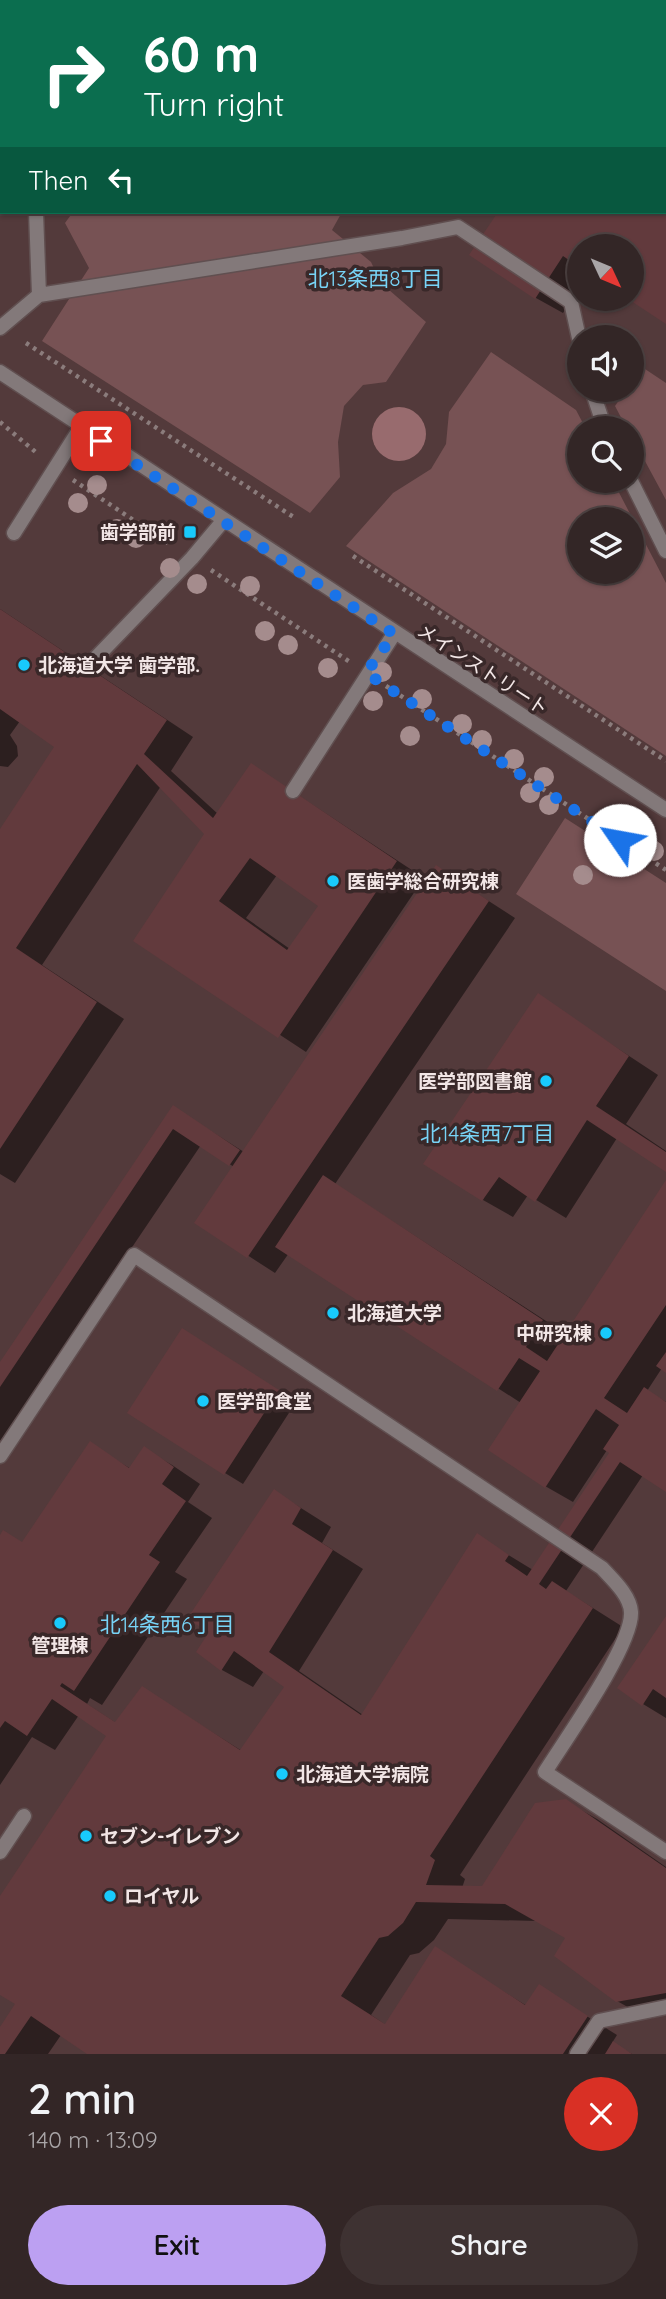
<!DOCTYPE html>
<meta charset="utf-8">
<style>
body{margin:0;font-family:Quicksand,"Noto Sans JP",sans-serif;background:#3e3232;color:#f1f3f6;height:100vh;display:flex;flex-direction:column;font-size:26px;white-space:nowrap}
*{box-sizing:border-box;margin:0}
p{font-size:23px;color:#a9a5a7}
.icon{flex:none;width:38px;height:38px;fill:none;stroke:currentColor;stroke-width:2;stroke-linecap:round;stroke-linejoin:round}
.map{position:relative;height:2054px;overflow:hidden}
.sheet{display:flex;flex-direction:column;background:#332626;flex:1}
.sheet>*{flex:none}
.banner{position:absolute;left:0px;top:0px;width:667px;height:214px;box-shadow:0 2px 5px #0004,0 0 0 2px #4e4343;background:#0b6e4f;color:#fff;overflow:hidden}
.needle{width:46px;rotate:134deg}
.fabs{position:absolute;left:567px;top:234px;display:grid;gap:14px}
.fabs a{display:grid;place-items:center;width:77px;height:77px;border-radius:50%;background:#332626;box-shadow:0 2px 5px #0004,0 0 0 2px #4e4343;font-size:35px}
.pin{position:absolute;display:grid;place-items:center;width:60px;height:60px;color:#fff;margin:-30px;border-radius:14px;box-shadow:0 4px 10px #0006}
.me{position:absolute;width:77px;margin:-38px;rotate:303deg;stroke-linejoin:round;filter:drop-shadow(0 0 5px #0008)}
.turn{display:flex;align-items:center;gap:24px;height:147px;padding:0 28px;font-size:32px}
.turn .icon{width:91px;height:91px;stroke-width:2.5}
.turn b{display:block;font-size:49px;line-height:60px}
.then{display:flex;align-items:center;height:66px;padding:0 28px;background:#0003;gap:14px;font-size:26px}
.round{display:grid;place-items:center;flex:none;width:74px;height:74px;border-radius:37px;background:#3e3232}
.overview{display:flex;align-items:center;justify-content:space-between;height:119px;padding:0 28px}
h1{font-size:42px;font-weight:600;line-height:52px}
.primary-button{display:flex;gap:14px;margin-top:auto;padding:14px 28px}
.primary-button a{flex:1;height:80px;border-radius:42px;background:#bca0f2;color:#111;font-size:28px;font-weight:600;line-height:80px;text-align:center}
.primary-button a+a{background:#3e3232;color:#f1f3f6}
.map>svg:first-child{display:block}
.built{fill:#533a3b;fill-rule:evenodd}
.green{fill:#775254;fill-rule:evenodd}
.water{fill:#986b6e}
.shadow{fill:#0007;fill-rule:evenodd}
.building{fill:#623a3d;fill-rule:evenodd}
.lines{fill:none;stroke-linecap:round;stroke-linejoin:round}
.service-casing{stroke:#604f50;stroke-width:17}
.path{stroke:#8b7c7c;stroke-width:4.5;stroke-dasharray:3.5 5;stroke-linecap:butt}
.service{stroke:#83797a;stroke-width:14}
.tree{fill:#a58c8d}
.route{stroke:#1a73e8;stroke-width:12;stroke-dasharray:0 21.6}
.poi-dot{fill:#18cafc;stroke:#392829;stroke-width:2.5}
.labels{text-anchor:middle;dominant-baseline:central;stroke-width:7;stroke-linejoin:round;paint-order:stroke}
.poi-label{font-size:19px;font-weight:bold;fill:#f2e6e6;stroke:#392829;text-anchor:start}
.street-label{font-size:19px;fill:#f2e6e6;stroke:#392829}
.neighbourhood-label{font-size:21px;fill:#78d4f7;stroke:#392829}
</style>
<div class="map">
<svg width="666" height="2054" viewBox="0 0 666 2054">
<rect width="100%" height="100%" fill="#443233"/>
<path class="built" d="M0,0H666V2054H0ZM2,2H665V212H2ZM579,247H632V299H579ZM579,338H632V390H579ZM579,429H632V481H579ZM579,520H632V572H579Z"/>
<path class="green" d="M0,0L79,2H2L0,165Z
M73,212H342L332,230L371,262L381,283L426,322L386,382L363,385L344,406L338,442L340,477L310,513L42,341L89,268L65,223Z
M491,352L576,410L586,429H579V481H613L666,583V756L346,546L393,493L431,469L446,444L449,412ZM579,520H632V572H579Z
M642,367L666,383V500L632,437V429H627L615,406L626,390H632V382Z
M565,818L666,883V991L516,894Z"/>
<path class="water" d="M372 434a27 27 0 1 1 54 0a27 27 0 1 1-54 0Z"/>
<path class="shadow" d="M209,0H406L208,2Z
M480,0H666V64L665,2Z
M665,211L666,322L632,299V247H579V289L563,313L536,298L499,215L495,212Z
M0,609L193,737L171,771L218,814L252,765L424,878L306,1052L136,940L206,834L161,786L42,965L124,1019L15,1183L0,1174V832L57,746L20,721L10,735L17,746L18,756L8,767L0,766ZM277,875L321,906L290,949L246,918Z
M436,867L515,918L335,1184L566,1334L666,1183V1370L662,1368L647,1391L666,1402V1490L643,1475L566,1591L623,1627L460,1875L465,1879L462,1888H483L565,1801L597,1819L666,1867V2015L649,2019L617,2001L568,1938L538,1921L448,1919L434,1940L419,1953L410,1955L371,2015L386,2025L435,1949L527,2006L540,1987L617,2035L612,2043L632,2054H90L61,2035L48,2054H0V2030L17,2004L0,1993V1899L109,1735L79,1715L55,1750L32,1737L0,1785V1538L23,1544L90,1444L131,1469L144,1449L172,1465L200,1484L188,1502L212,1518L175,1572L187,1579L102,1705L90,1698L87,1704L116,1723L142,1688L242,1751L286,1686L264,1671L253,1687L222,1670L212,1632L274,1491L331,1527L322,1543L363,1569L299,1671L363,1715L477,1536L533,1570L611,1453L607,1450L573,1502L545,1486L521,1403L289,1253L275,1273L196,1222L234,1167L201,1145L0,1443V1365L173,1107L244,1152Z
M538,996L658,1075L626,1124L666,1151V1170L617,1138L566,1218L528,1195L513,1217L483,1200Z
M201,1341L296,1402L243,1484L225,1473Z
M666,1620V1718L643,1704Z"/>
<path class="building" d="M491,212H666V324L628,299H632V247H579V267L563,256L535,299L469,255L496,215Z
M0,609L167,720L144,754L213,818L251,763L397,861L278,1038L133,941L204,834L137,764L16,948L97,1002L0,1149V829L54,747L0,709ZM250,858L318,906L287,950L219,901Z
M436,865L489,901L247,1258L194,1223Z
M538,993L629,1056L596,1106L666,1152V1172L587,1120L535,1202L499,1177L482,1201L423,1164Z
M173,1105L240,1150L229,1166L173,1129L0,1387V1362Z
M323,1175L543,1320L526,1347L547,1361L666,1180V1305L604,1398L627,1413L644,1387L666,1402V1492L620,1462L539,1584L546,1589L552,1581L593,1608L430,1856L435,1860L426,1885L482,1886L535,1803L566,1799L666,1868V1993L616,2002L554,1956L565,1938L505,1904L416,1902L403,1923L388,1936L379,1938L341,1996L385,2024L435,1946L525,2005L539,1984L588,2016L563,2054H87L31,2016L5,2054H0V2027L15,2004L0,1995V1896L106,1736L52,1699L27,1736L5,1721L0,1728V1535L3,1530L22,1542L90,1441L129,1468L144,1446L174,1467L162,1484L186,1501L149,1555L160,1562L74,1691L62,1683L60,1686L115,1722L142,1686L240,1750L284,1687L234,1651L221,1671L196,1652L209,1632L187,1619L274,1489L301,1508L292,1524L333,1550L269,1652L361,1715L477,1533L509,1555L505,1561L527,1576L609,1453L603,1449L619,1425L596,1409L545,1488L488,1450L540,1371L519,1358L497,1391L275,1247Z
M182,1328L279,1390L224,1475L127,1413Z
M666,1352V1373L656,1366Z
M666,1616V1698L653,1689L642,1706L617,1688Z
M613,2041L632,2054H605Z"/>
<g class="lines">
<g class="service-casing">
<path id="service" d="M125,2L127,0
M36,212L39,295
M0,328L39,295L402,238L458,227L571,302L579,338
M0,372L666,810
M592,390L605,429
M631,481L666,551
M14,533L81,427
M87,667L192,558L223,521
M293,791L394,634
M0,1456L134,1255L602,1568C612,1579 630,1595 631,1612C633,1645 565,1740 545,1772L666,1852
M0,1852L24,1816
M577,2054L599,2021L666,2007"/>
</g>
<path class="path" d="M26,343L295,518
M0,422L38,454
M73,480L171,545
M353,556L666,761
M211,570L350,662
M386,686L666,870"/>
<use href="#service" class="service"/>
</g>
<g class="tree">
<circle cx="97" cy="485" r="10"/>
<circle cx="78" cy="503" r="10"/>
<circle cx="117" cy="529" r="10"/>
<circle cx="136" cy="538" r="10"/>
<circle cx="170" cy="568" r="10"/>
<circle cx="197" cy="584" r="10"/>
<circle cx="250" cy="586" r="10"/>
<circle cx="265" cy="631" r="10"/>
<circle cx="288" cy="645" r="10"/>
<circle cx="328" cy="668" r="10"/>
<circle cx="382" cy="672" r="10"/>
<circle cx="422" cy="699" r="10"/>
<circle cx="373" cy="701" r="10"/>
<circle cx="462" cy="724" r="10"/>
<circle cx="410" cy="736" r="10"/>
<circle cx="482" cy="740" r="10"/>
<circle cx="514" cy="759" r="10"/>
<circle cx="544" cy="777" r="10"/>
<circle cx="530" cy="793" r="10"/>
<circle cx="549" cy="805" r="10"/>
<circle cx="654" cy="851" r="10"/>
<circle cx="621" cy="861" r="10"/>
<circle cx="583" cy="875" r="10"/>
</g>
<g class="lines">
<path class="route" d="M101,441L394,634L366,673L620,840"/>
</g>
<g class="poi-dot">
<rect x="183" y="525" width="14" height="14" rx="3.5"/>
<circle cx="24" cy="665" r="7"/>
<circle cx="333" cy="881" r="7"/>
<circle cx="546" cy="1081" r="7"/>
<circle cx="333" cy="1313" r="7"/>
<circle cx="606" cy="1333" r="7"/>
<circle cx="203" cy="1401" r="7"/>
<circle cx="60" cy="1623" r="7"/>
<circle cx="282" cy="1774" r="7"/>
<circle cx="86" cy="1836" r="7"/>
<circle cx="110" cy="1896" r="7"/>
</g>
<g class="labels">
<g class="poi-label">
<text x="176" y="532" text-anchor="end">歯学部前</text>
<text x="38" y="665">北海道大学 歯学部.</text>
<text x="347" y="881">医歯学総合研究棟</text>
<text x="532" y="1081" text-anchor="end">医学部図書館</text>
<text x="347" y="1313">北海道大学</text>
<text x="592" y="1333" text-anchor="end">中研究棟</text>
<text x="217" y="1401">医学部食堂</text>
<text x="60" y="1645" text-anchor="middle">管理棟</text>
<text x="296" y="1774">北海道大学病院</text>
<text x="100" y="1836">セブン-イレブン</text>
<text x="124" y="1896">ロイヤル</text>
</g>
<g class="street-label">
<text transform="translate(483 669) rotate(33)">メインストリート</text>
</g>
<g class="neighbourhood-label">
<text x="375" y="278">北13条西8丁目</text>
<text x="487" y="1133">北14条西7丁目</text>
<text x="167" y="1624">北14条西6丁目</text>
</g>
</g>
</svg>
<div class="fabs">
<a><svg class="needle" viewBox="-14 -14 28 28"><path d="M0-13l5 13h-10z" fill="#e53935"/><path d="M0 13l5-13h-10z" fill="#a9a5a7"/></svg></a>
<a><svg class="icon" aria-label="sound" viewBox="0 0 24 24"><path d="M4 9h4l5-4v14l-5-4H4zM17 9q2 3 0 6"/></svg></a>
<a><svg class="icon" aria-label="search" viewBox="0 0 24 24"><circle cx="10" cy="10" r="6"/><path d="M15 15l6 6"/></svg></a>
<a><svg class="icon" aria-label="layers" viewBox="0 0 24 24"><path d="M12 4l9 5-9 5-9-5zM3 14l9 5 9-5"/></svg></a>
</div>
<div class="pin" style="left:101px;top:441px;background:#d93025"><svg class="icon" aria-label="arrive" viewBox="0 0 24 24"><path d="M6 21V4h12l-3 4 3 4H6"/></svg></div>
<svg class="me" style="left:620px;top:840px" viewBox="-20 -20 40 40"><circle r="19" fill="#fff"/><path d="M0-13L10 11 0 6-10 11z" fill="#1a73e8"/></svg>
<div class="banner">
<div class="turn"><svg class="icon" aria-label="right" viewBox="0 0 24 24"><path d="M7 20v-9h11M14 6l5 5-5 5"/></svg><div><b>60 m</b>Turn right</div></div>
<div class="then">Then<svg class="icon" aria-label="left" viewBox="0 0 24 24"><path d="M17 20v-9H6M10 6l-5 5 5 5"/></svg></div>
</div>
</div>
<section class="sheet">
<div class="overview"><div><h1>2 min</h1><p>140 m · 13:09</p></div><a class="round" style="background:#d93025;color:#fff"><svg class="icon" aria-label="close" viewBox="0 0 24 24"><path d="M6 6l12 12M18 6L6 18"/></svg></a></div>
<div class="primary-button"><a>Exit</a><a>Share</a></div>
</section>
